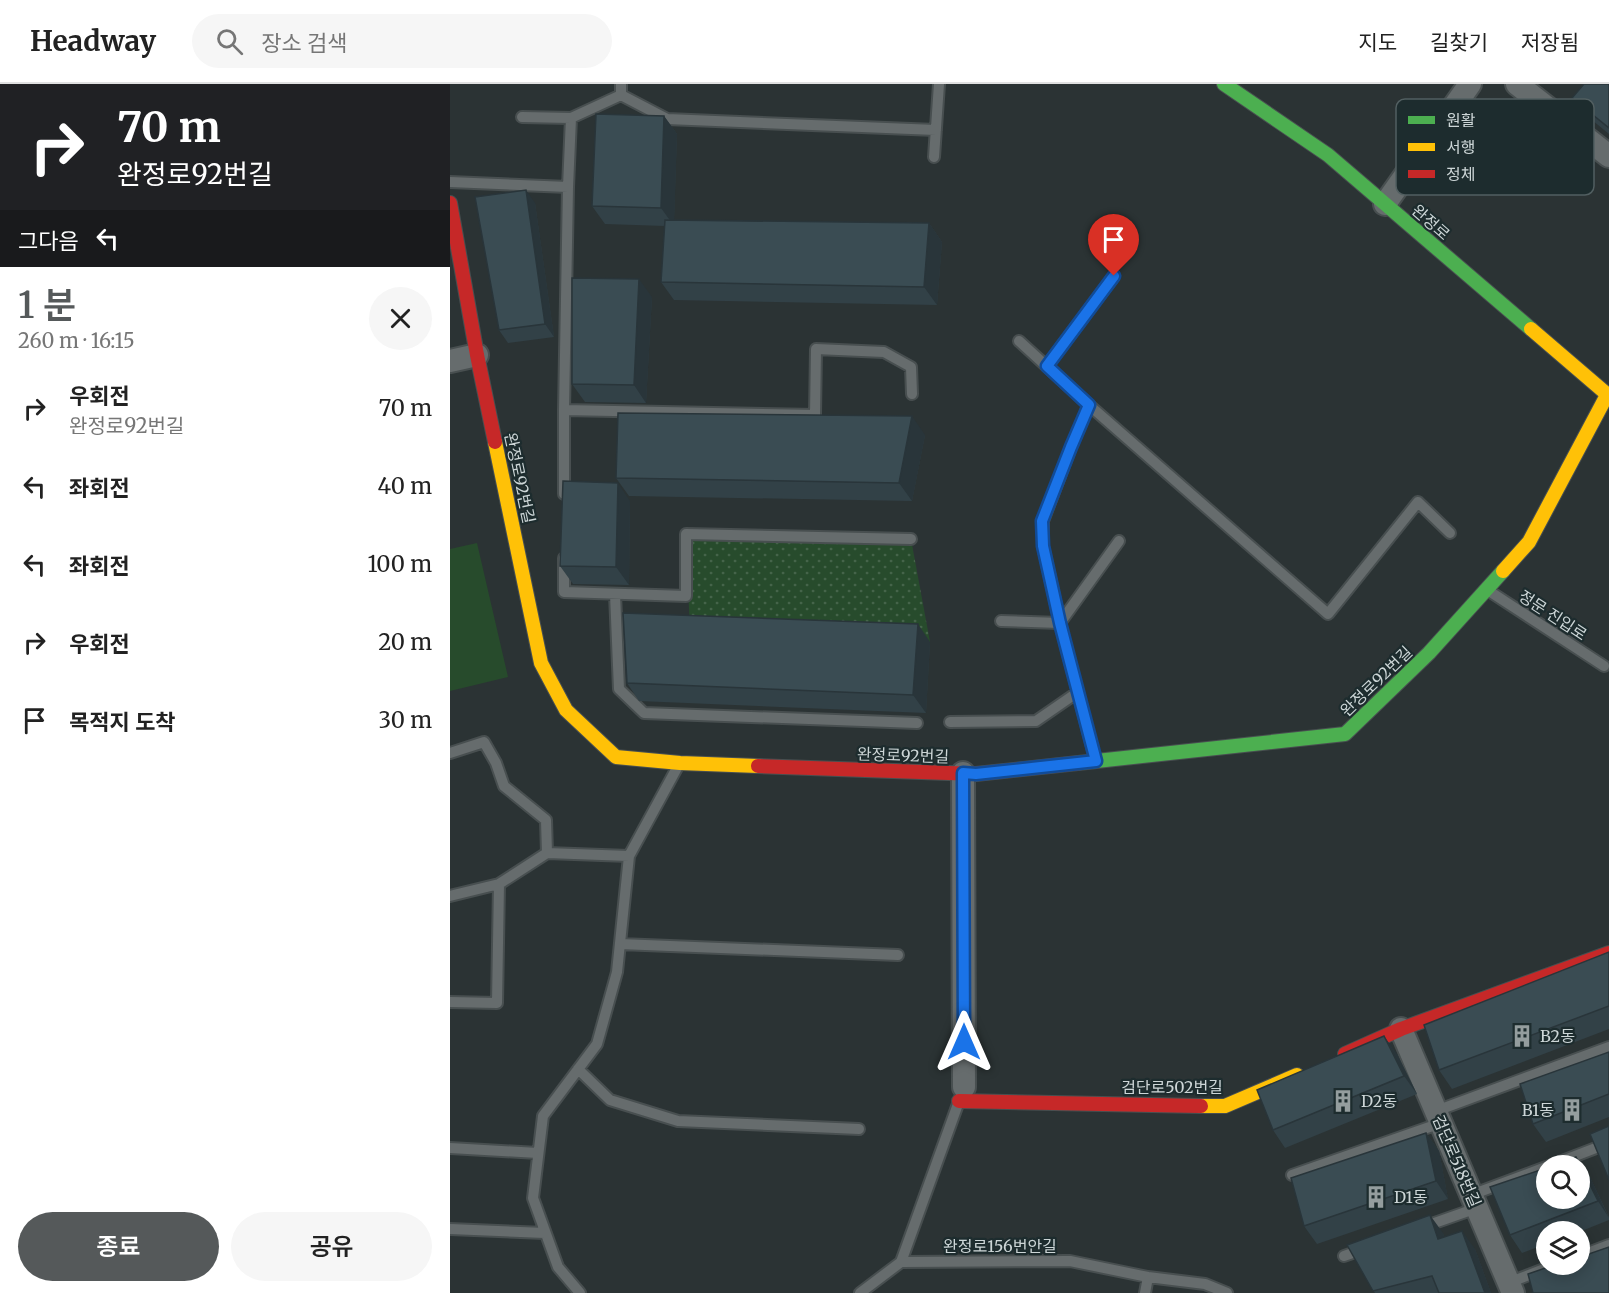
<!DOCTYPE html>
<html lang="ko">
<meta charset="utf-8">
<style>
body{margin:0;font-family:Merriweather,"Noto Sans KR",serif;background:#f6f6f6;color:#222;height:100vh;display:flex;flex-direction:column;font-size:22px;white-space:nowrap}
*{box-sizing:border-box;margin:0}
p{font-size:20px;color:#767676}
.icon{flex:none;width:33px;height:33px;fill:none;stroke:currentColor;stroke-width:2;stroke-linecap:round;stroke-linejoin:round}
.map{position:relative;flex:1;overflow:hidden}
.panel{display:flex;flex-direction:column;background:#fff;width:450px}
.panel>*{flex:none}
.guide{background:#202124;color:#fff;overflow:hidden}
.fabs{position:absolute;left:1086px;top:1071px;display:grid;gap:12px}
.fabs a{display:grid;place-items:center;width:54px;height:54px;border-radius:50%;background:#fff;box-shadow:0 3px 15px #0003;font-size:30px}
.pin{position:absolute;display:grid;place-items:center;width:51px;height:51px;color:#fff;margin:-62px -26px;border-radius:50% 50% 50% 0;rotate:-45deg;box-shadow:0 0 6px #0007}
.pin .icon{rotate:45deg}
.me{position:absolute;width:66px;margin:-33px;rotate:0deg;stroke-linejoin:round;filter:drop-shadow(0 0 4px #0008)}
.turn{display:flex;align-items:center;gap:21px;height:126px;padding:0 18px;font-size:27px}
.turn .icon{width:78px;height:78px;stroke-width:2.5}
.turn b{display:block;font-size:42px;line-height:51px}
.then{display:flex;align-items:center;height:57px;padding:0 18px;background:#0003;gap:12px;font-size:22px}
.round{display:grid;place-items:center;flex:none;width:63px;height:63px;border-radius:32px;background:#f6f6f6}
.overview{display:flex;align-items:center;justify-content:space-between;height:102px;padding:0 18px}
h1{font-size:36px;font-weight:600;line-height:45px;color:#55595a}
.primary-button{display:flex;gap:12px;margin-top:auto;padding:12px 18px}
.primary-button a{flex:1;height:69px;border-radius:36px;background:#55595a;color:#fff;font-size:24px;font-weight:600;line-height:69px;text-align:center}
.primary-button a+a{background:#f6f6f6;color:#222}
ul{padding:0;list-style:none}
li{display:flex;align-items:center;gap:18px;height:78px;padding:0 18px}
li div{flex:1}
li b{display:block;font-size:22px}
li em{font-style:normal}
header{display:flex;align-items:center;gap:36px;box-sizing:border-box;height:84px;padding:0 30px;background:#fff;border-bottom:2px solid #e0e0e0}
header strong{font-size:28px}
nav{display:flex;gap:33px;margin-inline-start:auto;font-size:21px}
.search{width:420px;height:54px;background:#f6f6f6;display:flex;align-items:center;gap:15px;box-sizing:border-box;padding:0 21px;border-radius:33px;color:#767676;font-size:22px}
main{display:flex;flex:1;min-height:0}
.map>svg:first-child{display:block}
.grass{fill:#274b2c}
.park{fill:url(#park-dots)}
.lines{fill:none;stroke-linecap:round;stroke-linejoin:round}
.lane-casing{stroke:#484f50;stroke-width:14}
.street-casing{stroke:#484f50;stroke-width:26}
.fast-casing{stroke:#484f50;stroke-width:16}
.slow-casing{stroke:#484f50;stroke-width:16}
.jam-casing{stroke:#484f50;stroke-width:16}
.lane{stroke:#666c6d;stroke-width:10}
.street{stroke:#666c6d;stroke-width:22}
.fast{stroke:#4caf50;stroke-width:14}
.slow{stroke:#ffc107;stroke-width:14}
.jam{stroke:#c62828;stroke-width:14}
.wall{fill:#324147}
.shaded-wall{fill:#29353a}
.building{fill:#3a4c53;stroke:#29353a;stroke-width:1.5}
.route-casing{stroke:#114b97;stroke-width:15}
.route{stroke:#1a73e8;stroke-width:10}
.labels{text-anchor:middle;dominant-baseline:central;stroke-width:4.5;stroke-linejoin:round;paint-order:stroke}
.street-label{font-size:16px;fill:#cdd6d7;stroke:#1d2c2e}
.poi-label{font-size:16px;fill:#cdd6d7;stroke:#1d2c2e;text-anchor:start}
.key{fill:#1d2c2e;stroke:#525f61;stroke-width:1.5}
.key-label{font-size:16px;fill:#cdd6d7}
</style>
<header>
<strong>Headway</strong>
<div class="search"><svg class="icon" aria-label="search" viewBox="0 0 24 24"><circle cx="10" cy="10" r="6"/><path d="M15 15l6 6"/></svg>장소 검색</div>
<nav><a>지도</a><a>길찾기</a><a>저장됨</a></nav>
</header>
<main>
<section class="panel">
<div class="guide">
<div class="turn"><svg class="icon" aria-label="right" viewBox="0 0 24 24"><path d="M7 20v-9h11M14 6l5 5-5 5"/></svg><div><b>70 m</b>완정로92번길</div></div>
<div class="then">그다음<svg class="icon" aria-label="left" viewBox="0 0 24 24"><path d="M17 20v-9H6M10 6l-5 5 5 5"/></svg></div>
</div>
<div class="overview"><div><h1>1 분</h1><p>260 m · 16:15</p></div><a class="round"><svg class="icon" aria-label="close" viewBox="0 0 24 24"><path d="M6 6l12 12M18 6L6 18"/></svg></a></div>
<ul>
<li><svg class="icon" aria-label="right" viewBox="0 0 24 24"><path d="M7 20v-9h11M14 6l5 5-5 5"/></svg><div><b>우회전</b><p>완정로92번길</p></div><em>70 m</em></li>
<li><svg class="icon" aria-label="left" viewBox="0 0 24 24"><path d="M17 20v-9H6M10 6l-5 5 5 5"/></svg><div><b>좌회전</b></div><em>40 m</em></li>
<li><svg class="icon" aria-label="left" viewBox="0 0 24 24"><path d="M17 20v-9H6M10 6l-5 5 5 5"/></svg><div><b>좌회전</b></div><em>100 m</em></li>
<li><svg class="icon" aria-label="right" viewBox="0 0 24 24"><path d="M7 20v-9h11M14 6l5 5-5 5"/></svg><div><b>우회전</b></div><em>20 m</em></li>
<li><svg class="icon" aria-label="arrive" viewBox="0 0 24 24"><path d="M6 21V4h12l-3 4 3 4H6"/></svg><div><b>목적지 도착</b></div><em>30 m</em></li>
</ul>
<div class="primary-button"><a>종료</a><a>공유</a></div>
</section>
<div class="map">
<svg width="1159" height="1209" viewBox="0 0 1159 1209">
<defs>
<pattern id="park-dots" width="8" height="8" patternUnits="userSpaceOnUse" patternTransform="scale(1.5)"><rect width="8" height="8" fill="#274b2c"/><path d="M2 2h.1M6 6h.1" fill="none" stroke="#45644a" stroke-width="1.8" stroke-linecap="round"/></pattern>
</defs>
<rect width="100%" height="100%" fill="#2b3334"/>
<path class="grass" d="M27,459L58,593L0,607V465Z"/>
<path class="park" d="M236,450L461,455L480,558L240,549Z"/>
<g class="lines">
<g class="lane-casing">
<path id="lane" d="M171,11L217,35L486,46
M72,33L121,34L118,103
M121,34L171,11V0
M484,73L489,0
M0,98L118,103L114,326L365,331L366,265L434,268L461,283L462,310
M569,257L639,321L878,530L968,418L1000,449
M597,282L664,192
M639,321L621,363L593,437V462L610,539L645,674
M114,326V410
M114,474V508L236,512V450L461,455
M1039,507L1154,582
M165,510L169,605L194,629L467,639
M551,537L610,539L669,457
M500,638L586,637L628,608
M0,669L34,658L46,679L54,702L96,736L97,769L179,772
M0,812L49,800L97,769
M170,860L448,871
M0,918L47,919L49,800
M128,985L160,1016L228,1037L409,1045
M986,1027L1159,963
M0,1064L88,1069
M1099,1082L1159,1059
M842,1091L991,1039
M1021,1111L1096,1083
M973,1143L1027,1124
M0,1145L95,1149
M894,1172L914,1165
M1130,1172L1159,1161
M451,1178L508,1020
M1058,1199L1107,1180
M130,1209L108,1183L83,1114L93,1032L147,960L167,888L179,772L228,682
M410,1209L451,1178L620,1177L698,1193L755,1200L777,1209
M695,1209L698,1193"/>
</g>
<g class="street-casing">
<path id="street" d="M1067,0L1159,72
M935,120L1020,0
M0,277L27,271
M513,689L514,1003
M951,945L1063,1209"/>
</g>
<g class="fast-casing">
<path id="fast" d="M774,0L878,71L1081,245
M628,679L895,650L979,569L1053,487"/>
</g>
<g class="slow-casing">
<path id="slow" d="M1081,245L1159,312
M45,358L91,579L116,626L166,673L230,679L308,682
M1053,487L1079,458L1157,311
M751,1022H775L847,991"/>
</g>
<g class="jam-casing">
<path id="jam" d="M0,119L27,271L45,358
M308,682L526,690L628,679
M895,970L951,945L1159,869
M509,1017L751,1022"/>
</g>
<use href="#lane" class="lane"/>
<use href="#street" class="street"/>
<use href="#fast" class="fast"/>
<use href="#slow" class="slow"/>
<use href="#jam" class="jam"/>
</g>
<path class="wall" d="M1159,0V50L1131,27L1122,14Z
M214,32L227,50L224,136L479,139L492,158L487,221L224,216L211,198L215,142L155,140L142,122Z
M85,119L104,253L58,259L49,246Z
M202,213L196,319L135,318L122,300Z
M475,351L462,417L179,412L166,394Z
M180,417L179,501L123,500L110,482Z
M480,558L476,629L189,617L177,599Z
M1159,868V945L1002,1005L989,986Z
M1159,968V1033L1096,1058L1083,1040Z
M947,970L967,1010L835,1064L823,1046Z
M976,1049L989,1067L998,1115L867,1160L854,1142Z
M1139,1091L1159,1133V1136L1129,1148H1096V1160L1072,1169L1060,1151Z
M993,1149L994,1153L1025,1165L1041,1209H925L897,1161Z"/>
<path class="shaded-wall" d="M214,32L227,50L224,142L211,124Z
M76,106L85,119L104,253L95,240Z
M479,139L492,158L487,221L474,203Z
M189,195L202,213L196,319L184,301Z
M462,332L475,351L462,417L449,399Z
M168,399L180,417L179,501L166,483Z
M468,540L480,558L476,629L463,611Z
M934,952L947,970L967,1010L954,992Z
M976,1049L989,1067L998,1115L986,1097Z
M1126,1073L1139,1091L1159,1134L1148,1117Z
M980,1131L993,1149L1000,1173L988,1155Z
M1012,1147L1025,1165L1041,1209H1035Z"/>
<path class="building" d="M1134,0H1159V44L1122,14Z
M146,30L214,32L211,124L142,122Z
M76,106L95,240L49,246L25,113Z
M215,136L479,139L474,203L211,198Z
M122,194L189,195L184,301L122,300Z
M168,329L462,332L449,399L166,394Z
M113,397L168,399L166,483L110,482Z
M173,529L468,540L463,611L177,599Z
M1159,868V922L989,986L974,941Z
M934,952L954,992L823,1046L807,1006Z
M1159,968V1010L1083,1040L1070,1000Z
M1159,1042V1096L1140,1050Z
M976,1049L986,1097L854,1142L841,1094Z
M1126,1073L1148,1117L1060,1151L1040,1103L1096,1084V1114H1130V1082H1102Z
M980,1131L988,1155L1012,1147L1035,1209H989L982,1192L923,1207L897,1161Z
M1159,1163V1209H1083L1078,1190L1107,1180H1130V1173Z"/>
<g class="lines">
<g class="route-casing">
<path id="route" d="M514,958L513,689L526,690L646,677L610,539L593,462L592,437L621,363L639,321L597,282L664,192"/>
</g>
<use href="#route" class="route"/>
</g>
<defs>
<g id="building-bare" transform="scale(1.8)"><path d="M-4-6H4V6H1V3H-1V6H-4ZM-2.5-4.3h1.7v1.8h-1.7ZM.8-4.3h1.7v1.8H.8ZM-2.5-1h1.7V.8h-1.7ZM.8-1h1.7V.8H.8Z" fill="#949d9e" stroke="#1d2c2e" stroke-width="2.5" paint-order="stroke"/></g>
</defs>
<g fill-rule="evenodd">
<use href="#building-bare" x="1072" y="952"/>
<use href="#building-bare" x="893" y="1017"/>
<use href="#building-bare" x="1122" y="1026"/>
<use href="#building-bare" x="926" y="1113"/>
</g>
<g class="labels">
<g class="street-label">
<text transform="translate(981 138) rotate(41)">완정로</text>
<text transform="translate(70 394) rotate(78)">완정로92번길</text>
<text transform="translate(1103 531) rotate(33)">정문 진입로</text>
<text transform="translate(926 597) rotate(-44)">완정로92번길</text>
<text transform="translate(453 671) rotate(2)">완정로92번길</text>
<text x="722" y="1003">검단로502번길</text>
<text transform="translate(1007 1077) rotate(67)">검단로518번길</text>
<text x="550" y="1162">완정로156번안길</text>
</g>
<g class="poi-label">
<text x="1090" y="952">B2동</text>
<text x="911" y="1017">D2동</text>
<text x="1104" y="1026" text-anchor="end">B1동</text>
<text x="944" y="1113">D1동</text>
</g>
</g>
<rect x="946" y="15" width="198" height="96" rx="9" class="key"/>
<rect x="958" y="32" width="27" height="8" fill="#4caf50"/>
<rect x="958" y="59" width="27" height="8" fill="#ffc107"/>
<rect x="958" y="86" width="27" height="8" fill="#c62828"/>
<g class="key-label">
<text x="996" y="42">원활</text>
<text x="996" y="69">서행</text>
<text x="996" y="96">정체</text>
</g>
</svg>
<div class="fabs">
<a><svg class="icon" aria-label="search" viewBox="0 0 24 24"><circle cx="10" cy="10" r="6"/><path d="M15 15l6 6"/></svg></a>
<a><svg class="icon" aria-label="layers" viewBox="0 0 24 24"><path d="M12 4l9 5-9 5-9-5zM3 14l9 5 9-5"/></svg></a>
</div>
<div class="pin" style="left:664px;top:192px;background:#d93025"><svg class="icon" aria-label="arrive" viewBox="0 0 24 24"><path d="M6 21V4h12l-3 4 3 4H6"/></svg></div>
<svg class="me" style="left:514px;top:958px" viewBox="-20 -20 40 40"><path d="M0-17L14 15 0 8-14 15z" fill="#1a73e8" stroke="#fff" stroke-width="4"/></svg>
</div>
</main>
